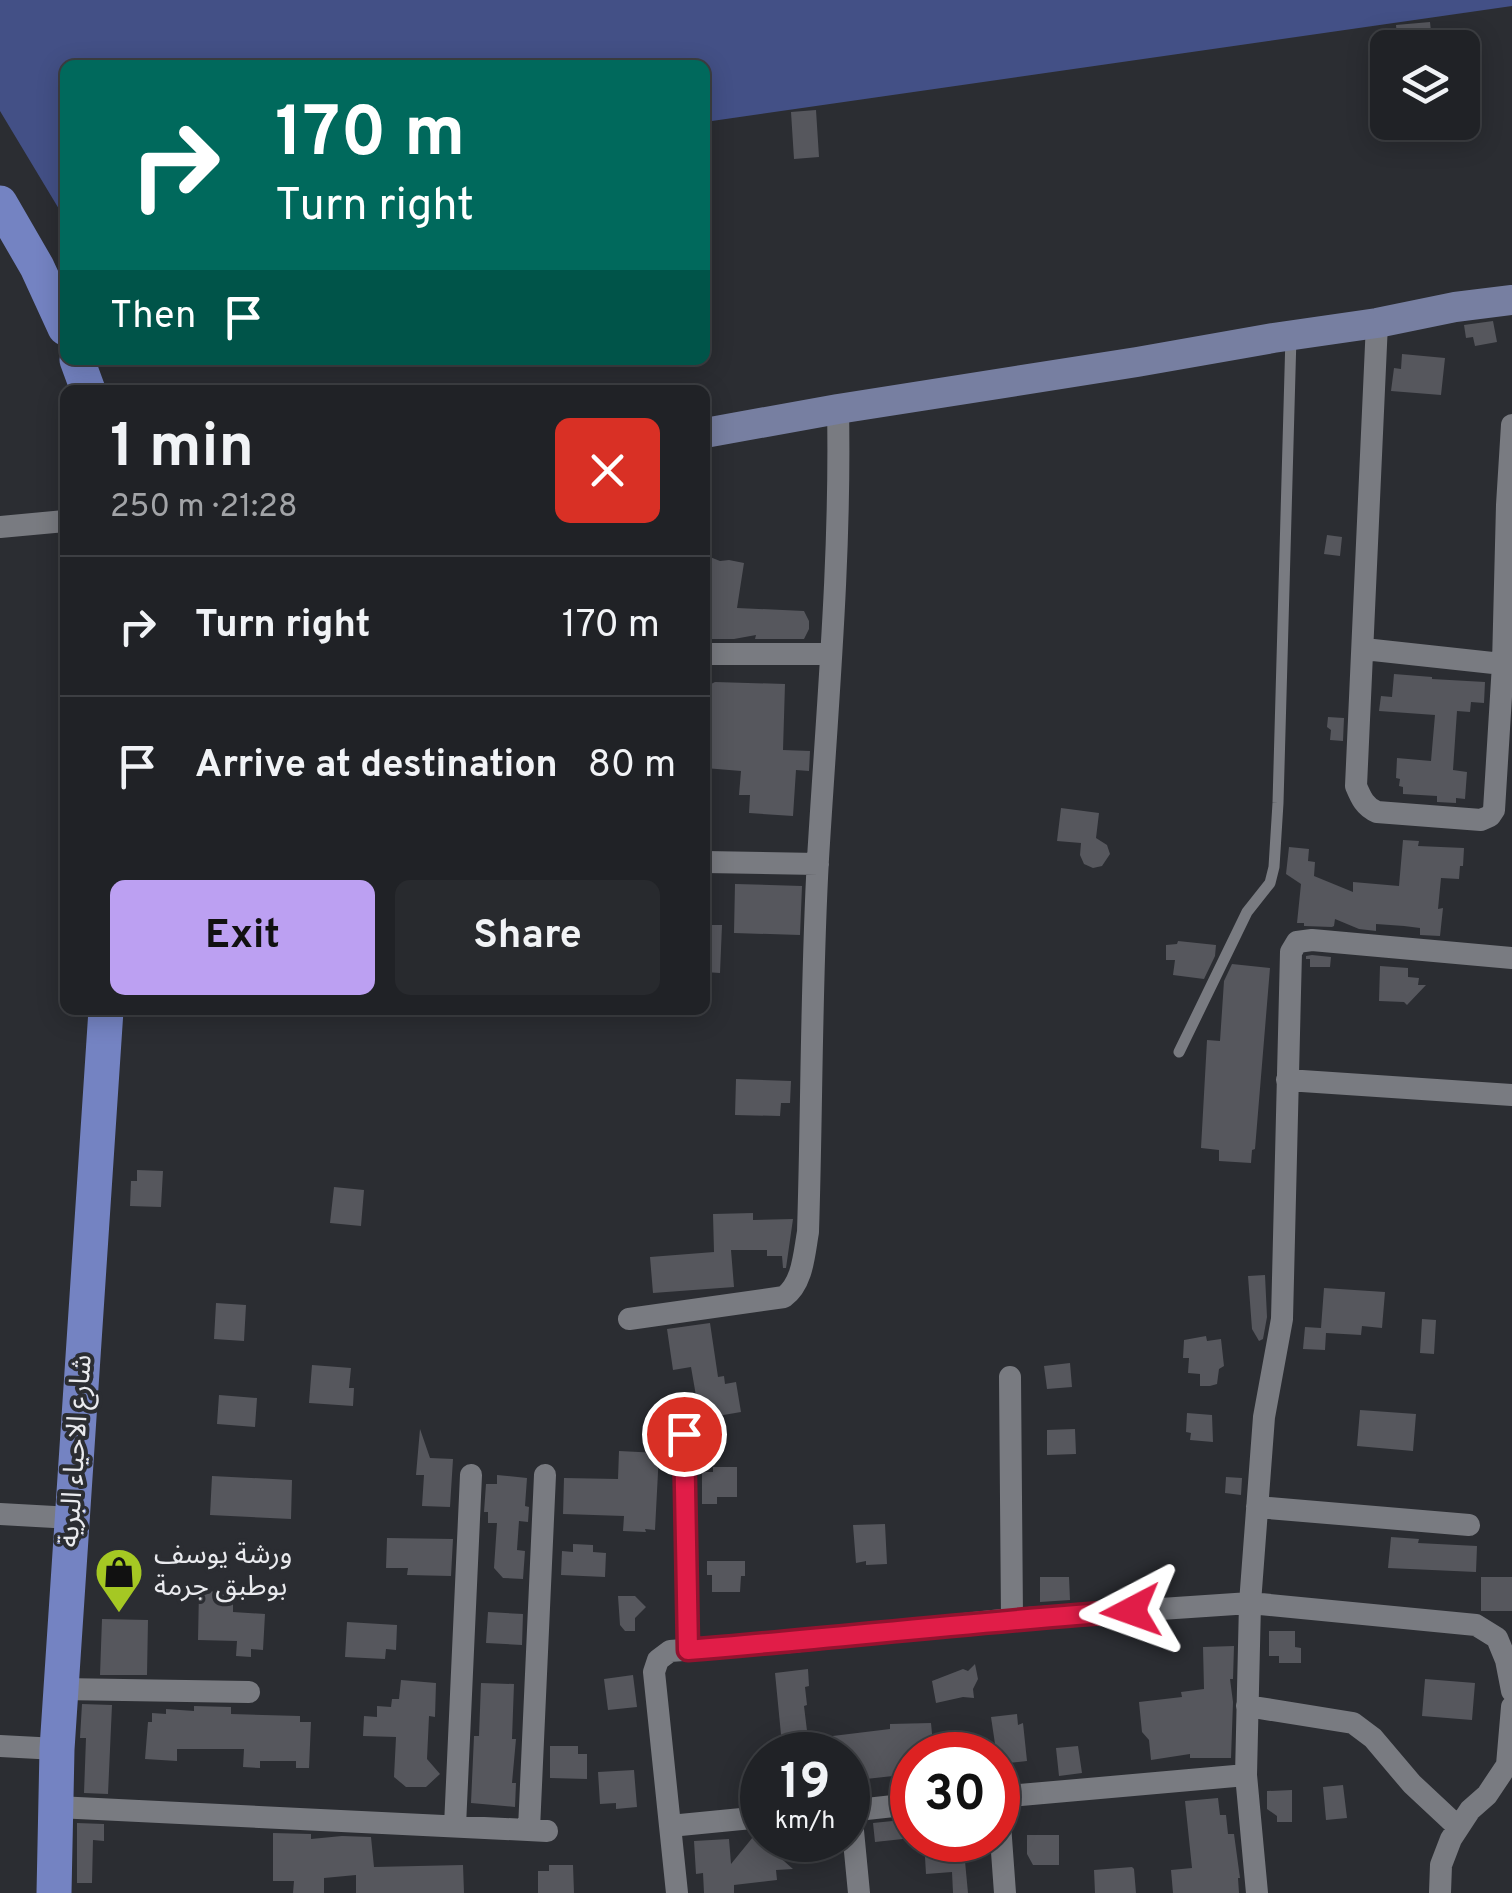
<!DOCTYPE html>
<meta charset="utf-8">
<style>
body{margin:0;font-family:Overpass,"Noto Sans Arabic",sans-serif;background:#282a2e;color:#f1f3f6;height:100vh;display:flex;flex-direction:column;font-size:38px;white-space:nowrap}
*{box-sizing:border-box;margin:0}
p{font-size:32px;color:#a2a4a7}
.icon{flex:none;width:55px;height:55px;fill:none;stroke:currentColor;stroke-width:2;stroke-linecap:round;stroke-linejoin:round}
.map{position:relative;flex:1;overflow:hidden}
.side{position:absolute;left:60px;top:385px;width:650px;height:630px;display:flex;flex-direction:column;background:#202226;border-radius:15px;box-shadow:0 5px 25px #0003,0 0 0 2px #3d3f43}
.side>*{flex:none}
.guide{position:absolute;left:60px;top:60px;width:650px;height:305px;border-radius:15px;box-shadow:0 5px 25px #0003,0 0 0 2px #3d3f43;background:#00695c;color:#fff;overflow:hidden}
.fabs{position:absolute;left:1370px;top:30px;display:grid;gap:20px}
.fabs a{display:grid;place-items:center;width:110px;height:110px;border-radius:15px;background:#202226;box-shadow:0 5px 25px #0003,0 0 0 2px #3d3f43;font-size:50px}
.speed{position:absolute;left:740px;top:1732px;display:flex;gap:20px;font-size:50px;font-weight:700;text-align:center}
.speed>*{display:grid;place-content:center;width:130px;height:130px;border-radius:50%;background:#202226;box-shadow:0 5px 25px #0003,0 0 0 2px #3d3f43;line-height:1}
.speed small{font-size:25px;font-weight:400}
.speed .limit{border:15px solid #d22;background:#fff;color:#111}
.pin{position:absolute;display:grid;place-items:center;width:85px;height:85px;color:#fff;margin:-42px;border:5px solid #fff;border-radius:50%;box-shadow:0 2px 10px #0007}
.me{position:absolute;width:110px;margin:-55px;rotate:266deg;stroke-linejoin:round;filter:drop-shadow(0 0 8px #0008)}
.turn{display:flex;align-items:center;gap:35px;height:210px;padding:0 50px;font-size:45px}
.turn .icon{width:130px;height:130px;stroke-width:2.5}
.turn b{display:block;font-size:70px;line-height:85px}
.then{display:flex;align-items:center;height:95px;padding:0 50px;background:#0003;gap:20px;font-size:38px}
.round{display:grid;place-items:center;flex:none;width:105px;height:105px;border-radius:15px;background:#282a2e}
.head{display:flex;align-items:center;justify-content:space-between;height:170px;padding:0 50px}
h1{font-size:60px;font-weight:700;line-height:75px}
.primary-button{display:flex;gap:20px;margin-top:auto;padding:20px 50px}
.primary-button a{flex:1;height:115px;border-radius:15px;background:#bca0f2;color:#111;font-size:40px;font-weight:700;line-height:115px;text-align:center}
.primary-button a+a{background:#282a2e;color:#f1f3f6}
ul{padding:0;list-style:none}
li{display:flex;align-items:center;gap:30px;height:140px;padding:0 50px;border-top:2px solid #3d3f43}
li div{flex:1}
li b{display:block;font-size:38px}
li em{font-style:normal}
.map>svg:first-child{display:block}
.green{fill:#435086}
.building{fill:#56575d}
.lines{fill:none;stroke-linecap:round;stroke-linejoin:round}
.lane{stroke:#797b81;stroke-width:11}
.street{stroke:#797b81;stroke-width:22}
.secondary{stroke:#777fa1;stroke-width:30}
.primary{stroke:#7483c2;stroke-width:35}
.route-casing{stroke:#92132f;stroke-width:25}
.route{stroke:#e11d48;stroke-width:18}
.labels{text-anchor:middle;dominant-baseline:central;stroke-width:8;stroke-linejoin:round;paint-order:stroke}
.street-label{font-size:28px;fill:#e9eaee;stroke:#2b2d32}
.poi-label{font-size:28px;fill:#e9eaee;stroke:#2b2d32;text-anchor:start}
</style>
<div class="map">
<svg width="1512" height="1893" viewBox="0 0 1512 1893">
<rect width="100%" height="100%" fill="#2b2d32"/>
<path class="green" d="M0,0H1512V6L705,122V65H65V213L62,214L0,111Z"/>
<path class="building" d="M1430,22L1432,41L1417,43L1418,48H1398L1396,25Z
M816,110L819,157L794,159L791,112Z
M1493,321L1497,342L1475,346L1473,337L1466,338L1464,325Z
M1402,354L1445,358L1441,395L1391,391L1394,368L1401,369Z
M1327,535L1342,537L1340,556L1324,554Z
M705,555L720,561L729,560L744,563L737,608L804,611L809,621V629L804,639H755L756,635L734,639H705Z
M1394,674L1432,677V679L1485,682L1484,703L1471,702L1470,712L1457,711L1453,770L1467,772L1465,799L1456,798V803L1437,802V796L1403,794V787L1399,786L1400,779L1396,778L1397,758L1431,761L1435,715L1379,711L1381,696L1392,697Z
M715,682L785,684L783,750L810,751L809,771L796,770L793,816L749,813L750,795H739L741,771L705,768V687Z
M1328,717L1344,718L1343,741L1330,740L1331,730L1327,727Z
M1061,808L1099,813L1096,838L1107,845L1110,854L1102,866L1093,868L1084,864L1080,855L1081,843L1057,841Z
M1403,840L1419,841L1418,846L1464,848L1463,866H1460L1459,879L1441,878L1438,909L1443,908L1440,936L1420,935V928L1404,926L1376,924V931L1359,929L1335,919L1334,926L1332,927L1304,926V923H1297L1301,884L1286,874L1289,847L1309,849L1308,861L1315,862L1314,876L1353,892V882L1399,886Z
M735,884L802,886L800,935L734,933Z
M705,925H722L720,973L705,972Z
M1178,941L1216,945L1215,956L1204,979L1173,975L1175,960H1166V945L1177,944Z
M1312,955L1331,957L1330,967H1310V959H1306V956Z
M1232,964L1270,968L1255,1149L1252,1150L1251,1163L1219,1161V1150L1201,1148L1207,1040L1220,1041L1224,981Z
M1380,966L1408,968V977L1419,978L1418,985H1426L1407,1005L1404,1002L1379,1001Z
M736,1079L791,1081L790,1103H781L780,1116L735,1115Z
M137,1170L163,1171L161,1207L130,1206L131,1181H137Z
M334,1187L364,1190L361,1226L330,1223Z
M753,1213V1220L793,1219L786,1268H783L782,1256H767V1250H731L734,1287L653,1293L650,1257L714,1252L713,1214Z
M1265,1275L1267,1317L1263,1339L1259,1341L1252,1329L1248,1276Z
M1324,1288L1385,1292L1382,1328L1362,1326L1361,1335L1326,1333L1325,1350L1303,1349L1305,1327L1321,1328Z
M216,1303L246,1305L244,1341L214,1339Z
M1422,1319L1436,1320L1434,1354L1420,1353Z
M710,1323L718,1377L724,1376L725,1384L736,1382L741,1412L700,1419L691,1367L673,1370L667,1329Z
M1206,1336L1207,1341L1221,1339L1224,1366L1219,1369L1217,1384L1210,1386H1200V1374L1188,1373L1189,1358H1183L1184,1340Z
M1070,1363L1072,1387L1047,1389L1044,1366Z
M312,1365L351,1368L349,1388H354L353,1406L309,1403Z
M219,1395L257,1398L255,1427L217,1424Z
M1360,1410L1416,1414L1413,1451L1357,1446Z
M1187,1413L1212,1415L1213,1442L1190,1440L1191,1433L1186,1432Z
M420,1429L430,1458L453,1459L450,1507L422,1506L424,1475H416Z
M1075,1429L1076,1454L1047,1455V1430Z
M619,1451L659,1453L655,1530L645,1529L646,1532L623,1531L624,1516L563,1514L564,1478L618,1479Z
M713,1467H737V1497H717V1504H702V1472H713Z
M497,1475L527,1478L525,1506L529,1507L528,1522L519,1521L517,1550L525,1551L523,1579L503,1578L494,1568L497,1523H488V1512H484L486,1484H497Z
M212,1476L292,1480L291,1519L210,1515Z
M1226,1477L1242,1478L1241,1495L1225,1493Z
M885,1524L887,1564L866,1565V1561L856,1563L853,1525Z
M1391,1537L1419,1539L1418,1543L1477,1546L1476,1572L1388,1568Z
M387,1538L453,1539L451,1576L407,1575L408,1568H386Z
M573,1544L593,1545V1552L606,1553L605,1577L561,1575L562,1551L573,1552Z
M707,1561H745V1576H741L740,1592H712V1575H707Z
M1040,1577H1069L1070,1600L1040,1602Z
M1481,1577H1512V1611H1481Z
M1154,1582L1156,1594L1135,1596L1134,1585Z
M199,1591L233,1592V1612L265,1614L263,1650L251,1649V1657L236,1656L237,1641L198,1640Z
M618,1596H635L646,1607L635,1618V1631H625L620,1625Z
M488,1612L523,1614L522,1645L486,1643Z
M102,1619L148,1620L147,1675H100Z
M347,1622L397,1625L396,1650L386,1649L385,1659L345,1657Z
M1269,1631H1295V1647L1301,1648V1663H1279V1656H1269Z
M1234,1646L1233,1679H1230L1233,1702L1231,1758H1190V1754L1151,1760L1149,1740L1142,1732L1139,1702L1182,1697L1181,1692L1204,1689L1203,1647Z
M975,1664L978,1679L973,1689L974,1698L963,1697L936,1703L932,1681L963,1669L968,1671Z
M808,1669L809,1686L805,1687L807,1705L804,1706L808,1739L890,1729V1724L931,1723L934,1755H912V1773H907V1777L893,1778V1776L848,1781V1755H783L775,1673Z
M633,1675L637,1707L608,1710L604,1679Z
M1425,1679L1475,1683L1472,1720L1422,1716Z
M401,1680L436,1683L435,1717L429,1716L427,1759L440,1774L426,1787H406L394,1777L396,1737L363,1736L364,1716L377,1717V1706L391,1707L392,1699H399Z
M481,1683L514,1684L512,1739H516L512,1783H516L515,1807L471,1803L474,1736H479Z
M82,1704L112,1705L108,1794L84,1793L86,1738H80Z
M194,1706L231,1707V1714L300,1716V1722H311L309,1768H296V1761H260V1768L243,1767L244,1749H177V1761L145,1759L148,1722H152V1713L166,1714V1709L194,1711Z
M1017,1714L1018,1725L1023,1723L1027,1761L998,1764L991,1717Z
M550,1746H578V1754H587V1779L550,1778Z
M1078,1746L1082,1773L1059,1776L1056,1748Z
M634,1770L637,1807L616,1809V1803L600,1804L598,1772Z
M1343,1785L1347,1818L1326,1820L1323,1787Z
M1292,1790V1822H1277V1816L1267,1809V1791Z
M1218,1798L1220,1815H1226L1228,1834H1234L1240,1878H1238L1239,1893H1173L1171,1870L1192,1868L1185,1801Z
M912,1819V1838L875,1842L873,1823Z
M77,1823L104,1824V1841L93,1840L92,1883H77Z
M273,1833L311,1834V1839L342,1836L371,1837L374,1867L463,1865L464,1893H356V1875L324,1878V1893H293L294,1881H273Z
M1027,1835H1059V1865H1033L1027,1854Z
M753,1837L760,1843L771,1842L772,1848H776V1854L793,1869L776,1870L777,1880L734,1885V1893H704L703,1873L696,1874L694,1841L729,1839L731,1864Z
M924,1840H963L968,1893H953L952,1872L926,1874Z
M549,1865H573L574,1893H538V1871H549Z
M1132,1867L1134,1869L1136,1893H1095L1094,1870Z"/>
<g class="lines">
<path class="lane" d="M1179,1052L1247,912L1270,883L1274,867L1278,803L1291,336"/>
<path class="street" d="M1377,323L1356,786C1361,798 1365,807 1377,812L1481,820L1490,816L1494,810L1503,664L1507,505L1512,425
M0,527L65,521
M1364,649L1512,665
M705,654H831
M705,862L818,864
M1287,1080L1512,1095
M629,1319L784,1297C803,1283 804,1254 808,1232C812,1108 811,983 818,859C827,709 841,559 838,409
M1010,1377L1012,1619
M683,1435L688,1650
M1257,1507L1469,1525
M0,1514L72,1518
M61,1689L249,1692
M1247,1706L1353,1723L1373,1738L1412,1784L1458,1827
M0,1746L57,1749
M998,1797L1246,1775
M998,1797L1005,1893
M57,1807L547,1831
M851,1810L859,1893
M848,1811L912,1804
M455,1826L471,1475
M670,1826L762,1817
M529,1829L545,1475
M677,1893L654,1672L658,1660L670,1651L791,1642L1012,1619L1250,1603L1476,1625L1497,1638L1506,1660L1512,1691
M1257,1893L1246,1775L1250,1603L1264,1417L1282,1319L1291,952L1297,942L1312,940L1512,958
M1440,1893L1441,1865L1451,1839L1470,1810L1487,1795L1507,1765L1512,1707"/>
<path class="secondary" d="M705,433L838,409L1137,362L1273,338L1377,323L1455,307L1512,300"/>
<path class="primary" d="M0,203L37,267L65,328
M77,360L88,390
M54,1893L57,1749L106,1010"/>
</g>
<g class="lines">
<g class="route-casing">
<path id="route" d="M684,1434L688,1650C836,1638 983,1621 1131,1611"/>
</g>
<use href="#route" class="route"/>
</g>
<defs>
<g id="shop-pin" transform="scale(2.5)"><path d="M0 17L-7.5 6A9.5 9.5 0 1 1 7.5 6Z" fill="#a5c823" stroke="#2b2d32"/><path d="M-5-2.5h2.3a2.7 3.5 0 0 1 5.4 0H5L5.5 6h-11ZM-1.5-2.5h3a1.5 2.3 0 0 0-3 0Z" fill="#111"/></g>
</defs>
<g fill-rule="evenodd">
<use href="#shop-pin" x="119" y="1572"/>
</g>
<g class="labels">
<g class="street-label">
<text transform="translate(77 1451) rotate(-86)">شارع الاحياء البرية</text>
</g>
<g class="poi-label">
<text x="154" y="1556">ورشة يوسف<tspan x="154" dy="32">بوطبق جرمة</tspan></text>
</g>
</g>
</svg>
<div class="fabs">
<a><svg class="icon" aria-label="layers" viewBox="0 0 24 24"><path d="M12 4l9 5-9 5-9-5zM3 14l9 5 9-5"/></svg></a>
</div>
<div class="speed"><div>19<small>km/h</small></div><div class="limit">30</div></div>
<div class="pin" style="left:684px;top:1434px;background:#d93025"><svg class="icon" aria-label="arrive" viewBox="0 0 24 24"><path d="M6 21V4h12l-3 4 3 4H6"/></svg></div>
<svg class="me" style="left:1131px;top:1611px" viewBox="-20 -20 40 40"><path d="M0-17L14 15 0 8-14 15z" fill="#e11d48" stroke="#fff" stroke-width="4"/></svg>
<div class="guide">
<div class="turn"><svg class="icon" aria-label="right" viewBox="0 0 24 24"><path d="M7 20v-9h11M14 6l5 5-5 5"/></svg><div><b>170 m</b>Turn right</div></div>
<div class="then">Then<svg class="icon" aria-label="arrive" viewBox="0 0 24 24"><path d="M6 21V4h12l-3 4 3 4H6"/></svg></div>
</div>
<section class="side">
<div class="head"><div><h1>1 min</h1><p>250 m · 21:28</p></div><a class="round" style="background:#d93025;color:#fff"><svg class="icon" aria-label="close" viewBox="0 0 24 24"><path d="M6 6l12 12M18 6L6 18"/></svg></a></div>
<ul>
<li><svg class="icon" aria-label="right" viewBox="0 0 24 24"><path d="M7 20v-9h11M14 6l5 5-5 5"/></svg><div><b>Turn right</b></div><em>170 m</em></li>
<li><svg class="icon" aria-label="arrive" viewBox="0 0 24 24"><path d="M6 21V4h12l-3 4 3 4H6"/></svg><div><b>Arrive at destination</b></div><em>80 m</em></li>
</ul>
<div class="primary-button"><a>Exit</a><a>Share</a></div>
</section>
</div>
